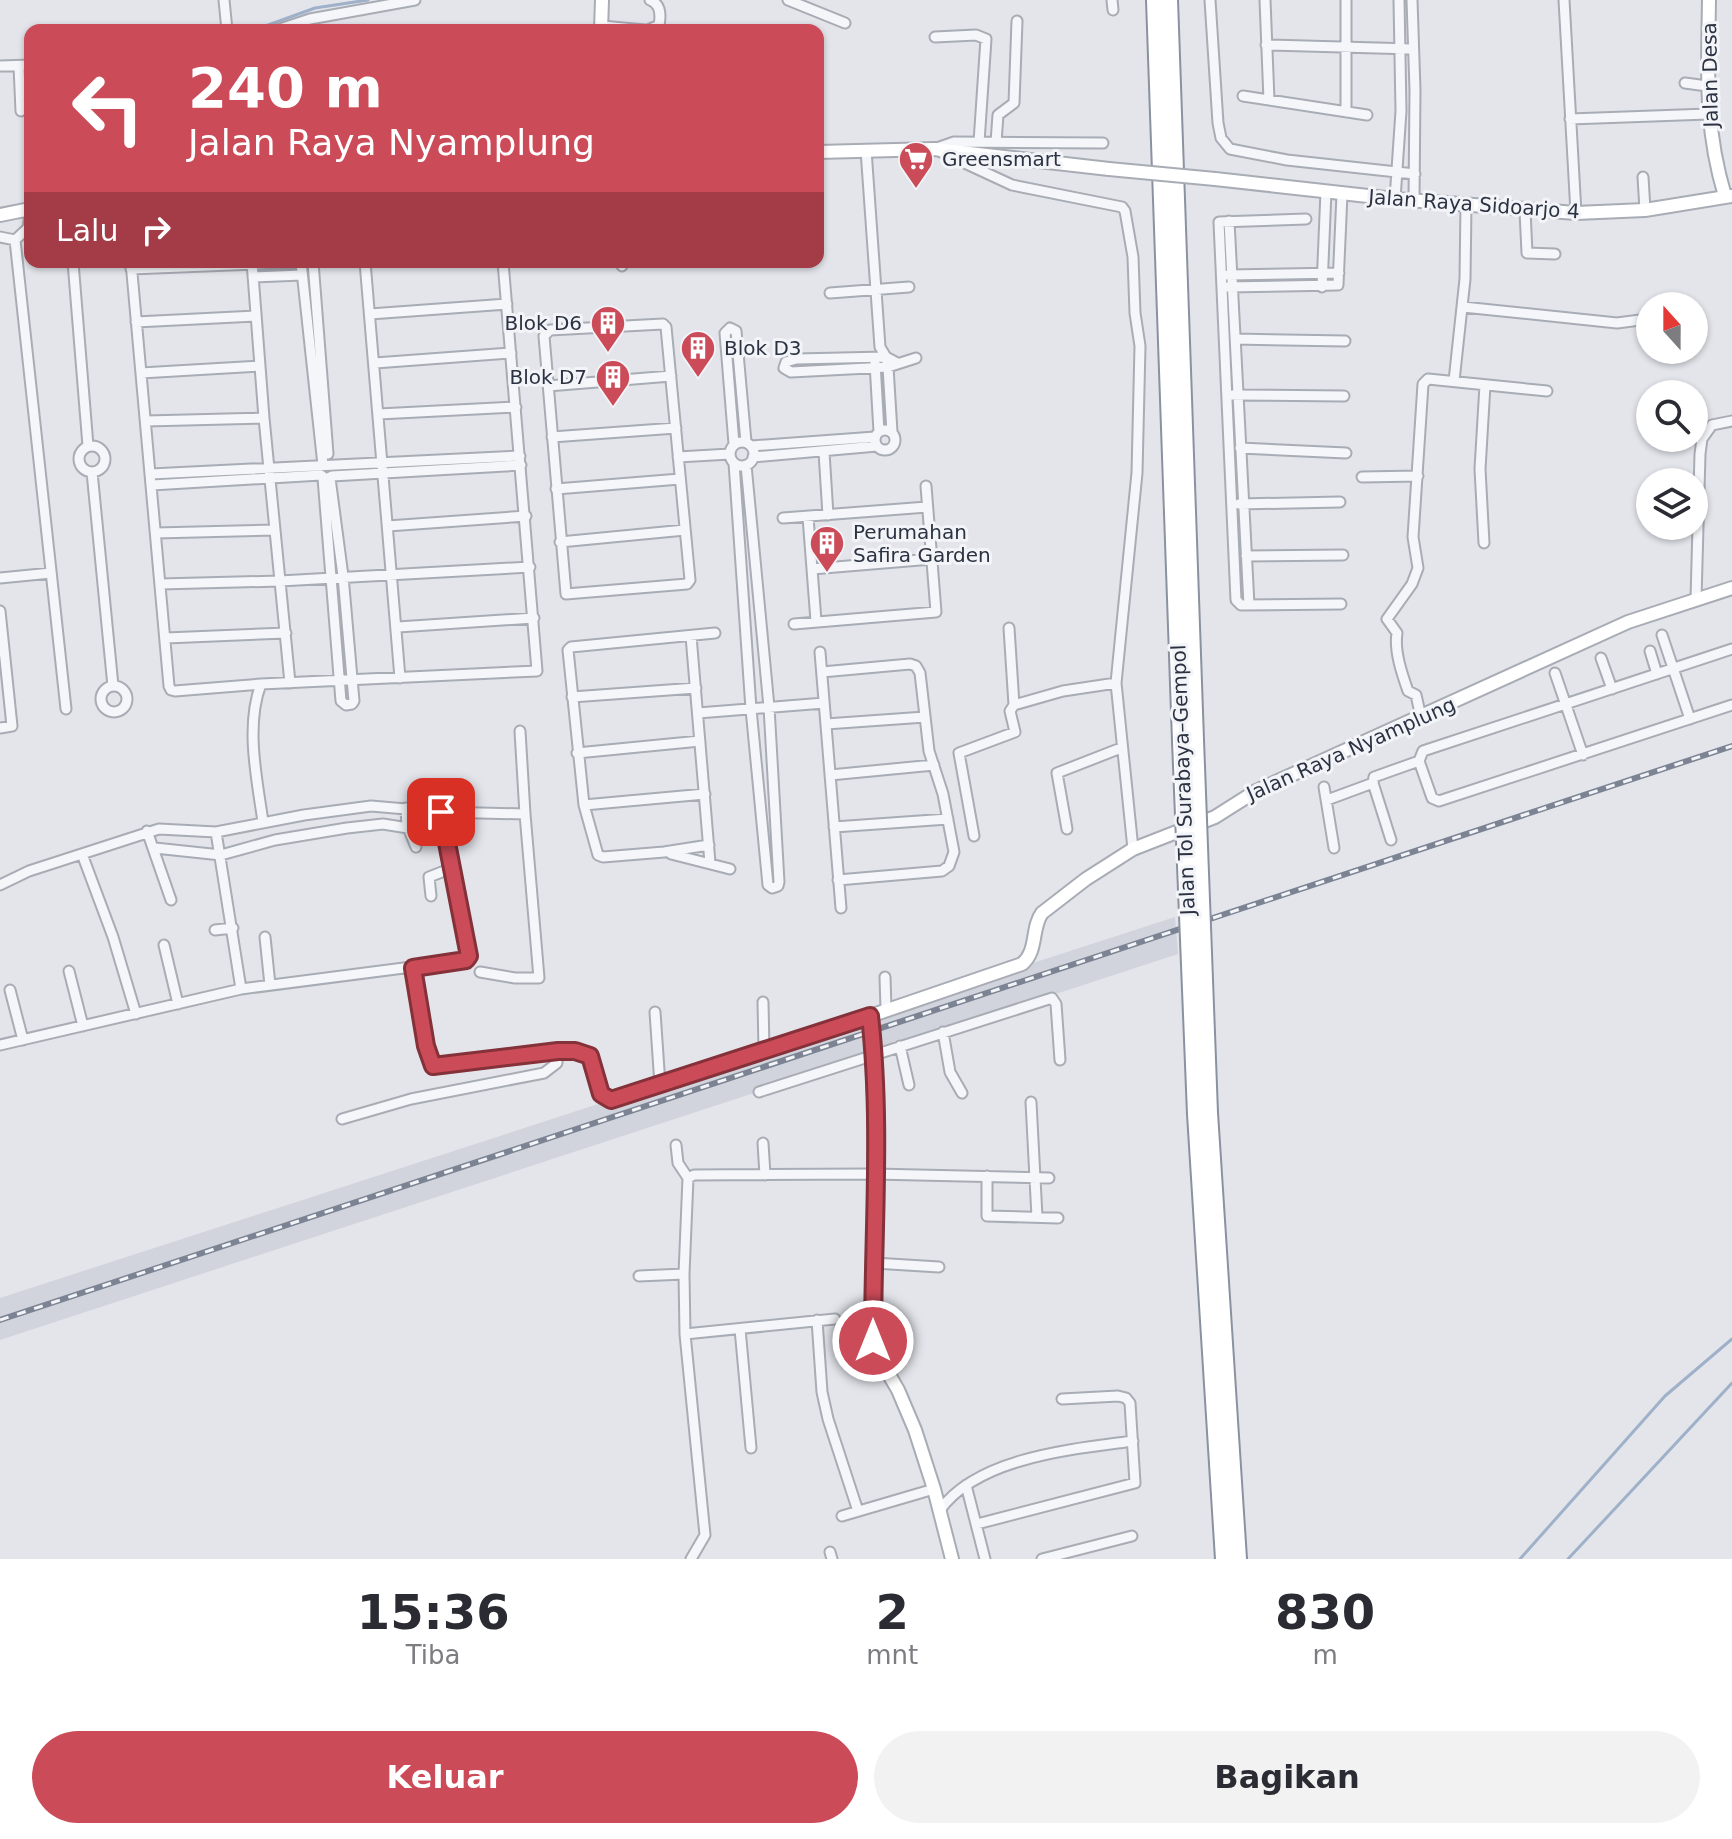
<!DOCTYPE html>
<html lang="id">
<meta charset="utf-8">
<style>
body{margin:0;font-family:"DejaVu Sans",sans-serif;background:#f2f2f3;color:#2b2b33;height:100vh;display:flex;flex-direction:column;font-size:30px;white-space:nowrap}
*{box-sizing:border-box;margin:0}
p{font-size:26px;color:#7c7c81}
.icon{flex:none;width:44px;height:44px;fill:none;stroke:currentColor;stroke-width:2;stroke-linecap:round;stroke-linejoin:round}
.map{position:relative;height:1559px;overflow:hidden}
.drawer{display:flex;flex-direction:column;background:#fff;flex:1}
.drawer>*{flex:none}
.hud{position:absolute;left:24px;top:24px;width:800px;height:244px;border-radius:16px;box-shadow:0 2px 6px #0004;background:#cc4b58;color:#fff;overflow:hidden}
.needle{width:52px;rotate:339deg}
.buttons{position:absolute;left:1636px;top:292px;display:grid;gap:16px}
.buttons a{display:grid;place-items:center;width:72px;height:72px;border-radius:50%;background:#fff;box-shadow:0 2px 6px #0004;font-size:40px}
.pin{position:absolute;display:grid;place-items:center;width:68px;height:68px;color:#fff;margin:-34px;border-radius:16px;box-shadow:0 4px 12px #0006}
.me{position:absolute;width:88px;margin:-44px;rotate:0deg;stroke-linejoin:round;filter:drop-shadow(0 0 6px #0008)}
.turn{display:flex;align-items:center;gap:28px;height:168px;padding:0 32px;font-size:36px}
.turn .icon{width:104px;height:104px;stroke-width:2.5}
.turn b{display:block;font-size:56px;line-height:68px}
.then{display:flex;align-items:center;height:76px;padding:0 32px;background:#0003;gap:16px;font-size:30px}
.eta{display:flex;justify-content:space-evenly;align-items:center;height:136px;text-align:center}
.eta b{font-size:48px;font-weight:800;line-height:56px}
.primary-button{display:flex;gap:16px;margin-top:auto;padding:16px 32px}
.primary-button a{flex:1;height:92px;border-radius:48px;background:#cc4b58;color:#fff;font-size:32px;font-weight:800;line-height:92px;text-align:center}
.primary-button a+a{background:#f2f2f3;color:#2b2b33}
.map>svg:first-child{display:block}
.built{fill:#d1d4dc}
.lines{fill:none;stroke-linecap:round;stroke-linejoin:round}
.stream{stroke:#9fb1c9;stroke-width:3}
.street-casing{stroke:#a8acb5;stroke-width:13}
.secondary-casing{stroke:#a8acb5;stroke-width:16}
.highway-casing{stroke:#8a92a1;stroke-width:20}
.street{stroke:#f5f6f9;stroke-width:9}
.secondary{stroke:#fff;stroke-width:12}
.highway{stroke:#fff;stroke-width:16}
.rail-casing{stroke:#7c8494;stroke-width:6}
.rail{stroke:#f2f4f8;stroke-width:3;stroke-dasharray:9;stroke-linecap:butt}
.secondary-bridge-casing{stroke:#a8acb5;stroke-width:16;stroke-linecap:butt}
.highway-bridge-casing{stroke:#8a92a1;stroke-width:20;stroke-linecap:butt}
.secondary-bridge{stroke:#fff;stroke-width:12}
.highway-bridge{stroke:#fff;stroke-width:16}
.route-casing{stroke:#853139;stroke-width:20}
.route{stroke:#cc4b58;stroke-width:14}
.labels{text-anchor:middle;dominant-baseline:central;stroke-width:6;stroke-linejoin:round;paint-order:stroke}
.street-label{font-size:20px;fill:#2b3242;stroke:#f2f4f8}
.poi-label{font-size:20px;fill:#2b3242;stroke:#f2f4f8;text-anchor:start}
</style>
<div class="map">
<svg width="1732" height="1559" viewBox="0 0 1732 1559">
<rect width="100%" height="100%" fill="#e3e5eb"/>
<path class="built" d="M1175,917L1178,954L0,1340V1298Z"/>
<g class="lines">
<path class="stream" d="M254,30L315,8L368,0
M1520,1559L1665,1396L1732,1339
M1568,1559L1732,1383"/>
<g class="street-casing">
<path id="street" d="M224,0L227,30
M788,0L845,23
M1112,0L1113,10
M1210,0L1218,123L1221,138L1230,149L1287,160L1415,174
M1265,0L1269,100
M1346,0V112
M1412,0L1415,90L1414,200
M1564,0L1576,213
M602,26L645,30
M277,30L310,19L415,0
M648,30L659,25C661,15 661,4 650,0
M935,37L976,35L986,39L979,142
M1266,45L1413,49
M0,66L30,65
M19,66L21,111
M1685,83L1707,86
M1243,96L1367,115
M1570,119L1708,114
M996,142L998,115L1014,103L1017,21
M934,149L954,142L1103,143
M866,150L880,347L886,357L888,367L892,432
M941,152L1012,185L1122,207L1125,211L1133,257L1135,313L1140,346L1137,473L1116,683L1133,849
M1643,177L1645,210
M1395,199L1401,111L1399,0
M1525,211L1527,253L1555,254
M1306,219L1219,222L1236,600L1241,605L1341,604
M1229,221L1249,605
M0,237L15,240L28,228L30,215
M15,240L66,709
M73,262L88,446
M131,262L169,686L171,690L175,691L261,684L537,671L503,262
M252,262L264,418L290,683
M301,262L323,465
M313,262L328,454
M365,262L400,678
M621,262L622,266
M131,269L304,262
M1228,275L1339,273
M253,277L302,275
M1228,287L1338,285L1342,194
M1322,287L1326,191
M830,293L909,287
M1463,307L1617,323L1640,320
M370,314L507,304
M136,322L256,316
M663,324L666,327L690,580L687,584L566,594L544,336L550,330Z
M1235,339L1345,341
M375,363L511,353
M875,363L879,432
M897,363L886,357L796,359L786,362L784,368L791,372L888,367L916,358
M141,373L260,366
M1454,381L1465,279L1466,205
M548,386L671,376
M1233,395L1344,396
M379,414L516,407
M146,421L264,418
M875 440a10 10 0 1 1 20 0a10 10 0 1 1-20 0Z
M552,437L676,428
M730 454a12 12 0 1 1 24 0a12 12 0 1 1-24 0Z
M734,444L725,333L730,328L736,331L746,442
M751,446L875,437
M79 459a13 13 0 1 1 26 0a13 13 0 1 1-26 0Z
M1240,448L1346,453
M824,452L828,515
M678,457L730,454
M753,457L877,446
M734,463L751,709L768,885L772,888L778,886L779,882L769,707L746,465
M92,472L113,686
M151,474L520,456
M1362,477L1418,476
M323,478L341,701L346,705L352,704L354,701L343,576L330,478
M152,485L321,475L326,479L332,476L521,465
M556,489L680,479
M1239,504L1340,502
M808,517L816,621
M783,518L927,507
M388,526L526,516
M156,533L275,530
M560,542L685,530
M1484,543L1480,469L1485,385
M1246,556L1343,555
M812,569L932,559
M0,578L51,573
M160,584L280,581L530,567
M1696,599L1700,454L1702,439L1712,425L1732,421
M0,611L12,726L0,728
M794,624L936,612L926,486
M398,627L534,618
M1662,635L1690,719
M691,636L710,863
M166,638L286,633
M1650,651L1657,674
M820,652L841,908
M1601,658L1612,689
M822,672L910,664L916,666L920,673L929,751L943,794L954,852L949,866L942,871L838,880
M1555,673L1583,755
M261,684C245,726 257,779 263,822
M101 699a13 13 0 1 1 26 0a13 13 0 1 1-26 0Z
M572,697L696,688
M1014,705L1063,691L1116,683
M698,713L824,703
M1421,717L1416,695L1408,691C1402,674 1394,651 1397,633L1387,619L1412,584L1418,568L1413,537L1423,384L1428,379L1547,391
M826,724L925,717
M520,731L525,814
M577,753L700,741
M1419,761L1432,798L1439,801L1732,705
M830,775L934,765
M1373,783L1391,840
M1324,787L1334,848
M1327,800L1373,783L1374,777L1419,761L1423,751L1732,649
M584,805L705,794
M406,808L407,825L416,847
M441,812L525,814L539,978H515L480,972
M834,827L948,819
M1067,829L1057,773L1121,748
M147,831L171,900
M216,832L241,989
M974,836L959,753L1015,732L1010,711L1014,705L1009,628
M709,845L664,852L603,857L598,855L584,805L568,650L571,647L715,633
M155,848L221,855L275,840L347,828L383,824L408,828
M82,854L113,937L136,1014
M671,854L730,869
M0,885L29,871L159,829L216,832L304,815L371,806L441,812L469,956L466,960L458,961L241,989L0,1045
M431,896L429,877L452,868
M215,930L233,928
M265,937L270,985
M164,945L178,1004
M413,968L426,1046L433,1066L558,1051H575L590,1056L601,1094L611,1100L870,1016
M69,971L83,1026
M885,977L886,1009
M10,990L23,1040
M763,1002L764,1050
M655,1012L660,1085
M943,1032L950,1072L962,1093
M900,1046L909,1085
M759,1092L1052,998L1056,1004L1060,1060
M1031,1102L1037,1217
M342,1119L411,1099L544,1073L557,1063L558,1051
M763,1143L765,1175
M676,1145L678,1163L688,1178
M987,1176V1216L1058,1218
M874,1263L939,1267
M639,1276L684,1274
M817,1320L822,1392L828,1419L858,1511
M740,1329L751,1448
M685,1334L835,1319
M966,1485L985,1559
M940,1510C978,1457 1074,1449 1133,1441
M842,1516L934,1489
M977,1524L1135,1483L1130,1403L1126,1398L1118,1396L1062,1399
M830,1552L832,1559
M691,1559L705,1535L685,1334L684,1274L688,1178L694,1175L874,1174L1049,1178
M1042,1559L1132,1536"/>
</g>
<g class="secondary-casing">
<path id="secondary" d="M1709,0C1708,71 1704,127 1725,196
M601,30L602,0
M818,152L934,149L1109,169
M1215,179L1395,199L1576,213L1645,210L1732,196
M0,215L30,209
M952,1559L934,1489L915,1430L898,1390L874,1349V1097L870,1016L1022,964C1038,951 1031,928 1042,913L1086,879L1133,849L1215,817L1256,791L1628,622L1732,588"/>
</g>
<g class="highway-casing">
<path id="highway" d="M1155,0L1181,741
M1169,0L1195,740
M1209,1113L1238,1559
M1196,1114L1224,1559"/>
</g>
<use href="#street" class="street"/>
<use href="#secondary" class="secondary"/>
<use href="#highway" class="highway"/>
<g class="rail-casing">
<path id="rail" d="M0,1320L1732,746"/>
</g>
<use href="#rail" class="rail"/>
<g class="secondary-bridge-casing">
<path id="secondary-bridge" d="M1109,169L1215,179"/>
</g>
<g class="highway-bridge-casing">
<path id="highway-bridge" d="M1195,740L1209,1113
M1181,741L1196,1114"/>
</g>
<use href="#secondary-bridge" class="secondary-bridge"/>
<use href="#highway-bridge" class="highway-bridge"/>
</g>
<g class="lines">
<g class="route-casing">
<path id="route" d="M441,812L469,956L466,960L413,968L426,1046L433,1066L558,1051H575L590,1056L601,1094L611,1100L870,1016C882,1122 873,1234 873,1341"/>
</g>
<use href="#route" class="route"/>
</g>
<defs>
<g id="supermarket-pin" transform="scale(1.8)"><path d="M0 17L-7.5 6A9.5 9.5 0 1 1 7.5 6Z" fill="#cc4b58" stroke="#f2f4f8"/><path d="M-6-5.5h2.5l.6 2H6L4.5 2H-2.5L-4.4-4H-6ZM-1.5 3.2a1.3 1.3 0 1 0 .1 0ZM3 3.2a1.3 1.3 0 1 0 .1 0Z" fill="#fff"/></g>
<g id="building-pin" transform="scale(1.8)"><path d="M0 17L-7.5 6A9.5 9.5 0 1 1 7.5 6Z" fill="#cc4b58" stroke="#f2f4f8"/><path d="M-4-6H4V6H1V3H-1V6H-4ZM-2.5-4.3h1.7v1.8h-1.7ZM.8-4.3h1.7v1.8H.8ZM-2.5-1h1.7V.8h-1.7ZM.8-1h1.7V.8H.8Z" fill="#fff"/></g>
</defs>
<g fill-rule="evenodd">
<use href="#supermarket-pin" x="916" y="159"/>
<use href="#building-pin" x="608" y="323"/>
<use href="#building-pin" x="698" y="348"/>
<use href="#building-pin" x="613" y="377"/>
<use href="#building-pin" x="827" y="543"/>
</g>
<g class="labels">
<g class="street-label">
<text transform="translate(1710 75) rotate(-91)">Jalan Desa</text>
<text transform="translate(1474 204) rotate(4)">Jalan Raya Sidoarjo 4</text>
<text transform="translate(1351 749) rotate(-24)">Jalan Raya Nyamplung</text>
<text transform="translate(1183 780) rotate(-92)">Jalan Tol Surabaya–Gempol</text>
</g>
<g class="poi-label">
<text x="942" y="159">Greensmart</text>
<text x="582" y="323" text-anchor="end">Blok D6</text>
<text x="724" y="348">Blok D3</text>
<text x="587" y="377" text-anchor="end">Blok D7</text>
<text x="853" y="532">Perumahan<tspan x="853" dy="23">Safira Garden</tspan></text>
</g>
</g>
</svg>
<div class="buttons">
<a><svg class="needle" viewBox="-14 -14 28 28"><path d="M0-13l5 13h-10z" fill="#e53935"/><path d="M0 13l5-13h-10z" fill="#7c7c81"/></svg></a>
<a><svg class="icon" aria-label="search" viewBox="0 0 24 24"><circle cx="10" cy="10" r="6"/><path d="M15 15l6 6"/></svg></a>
<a><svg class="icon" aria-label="layers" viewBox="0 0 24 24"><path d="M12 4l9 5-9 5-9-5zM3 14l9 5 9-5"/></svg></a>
</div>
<div class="pin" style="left:441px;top:812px;background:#d93025"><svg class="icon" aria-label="arrive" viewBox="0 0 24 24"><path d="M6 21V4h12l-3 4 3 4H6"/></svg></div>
<svg class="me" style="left:873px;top:1341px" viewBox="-20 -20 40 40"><circle r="17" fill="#cc4b58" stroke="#fff" stroke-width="3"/><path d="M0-11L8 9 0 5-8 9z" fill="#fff"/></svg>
<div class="hud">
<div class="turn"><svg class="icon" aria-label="left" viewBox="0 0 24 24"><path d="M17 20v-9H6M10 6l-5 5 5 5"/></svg><div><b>240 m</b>Jalan Raya Nyamplung</div></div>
<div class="then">Lalu<svg class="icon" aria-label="right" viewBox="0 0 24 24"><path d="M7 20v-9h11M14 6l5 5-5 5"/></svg></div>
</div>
</div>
<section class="drawer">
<div class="eta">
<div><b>15:36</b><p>Tiba</p></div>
<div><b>2</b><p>mnt</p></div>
<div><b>830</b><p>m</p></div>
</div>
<div class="primary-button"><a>Keluar</a><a>Bagikan</a></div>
</section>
